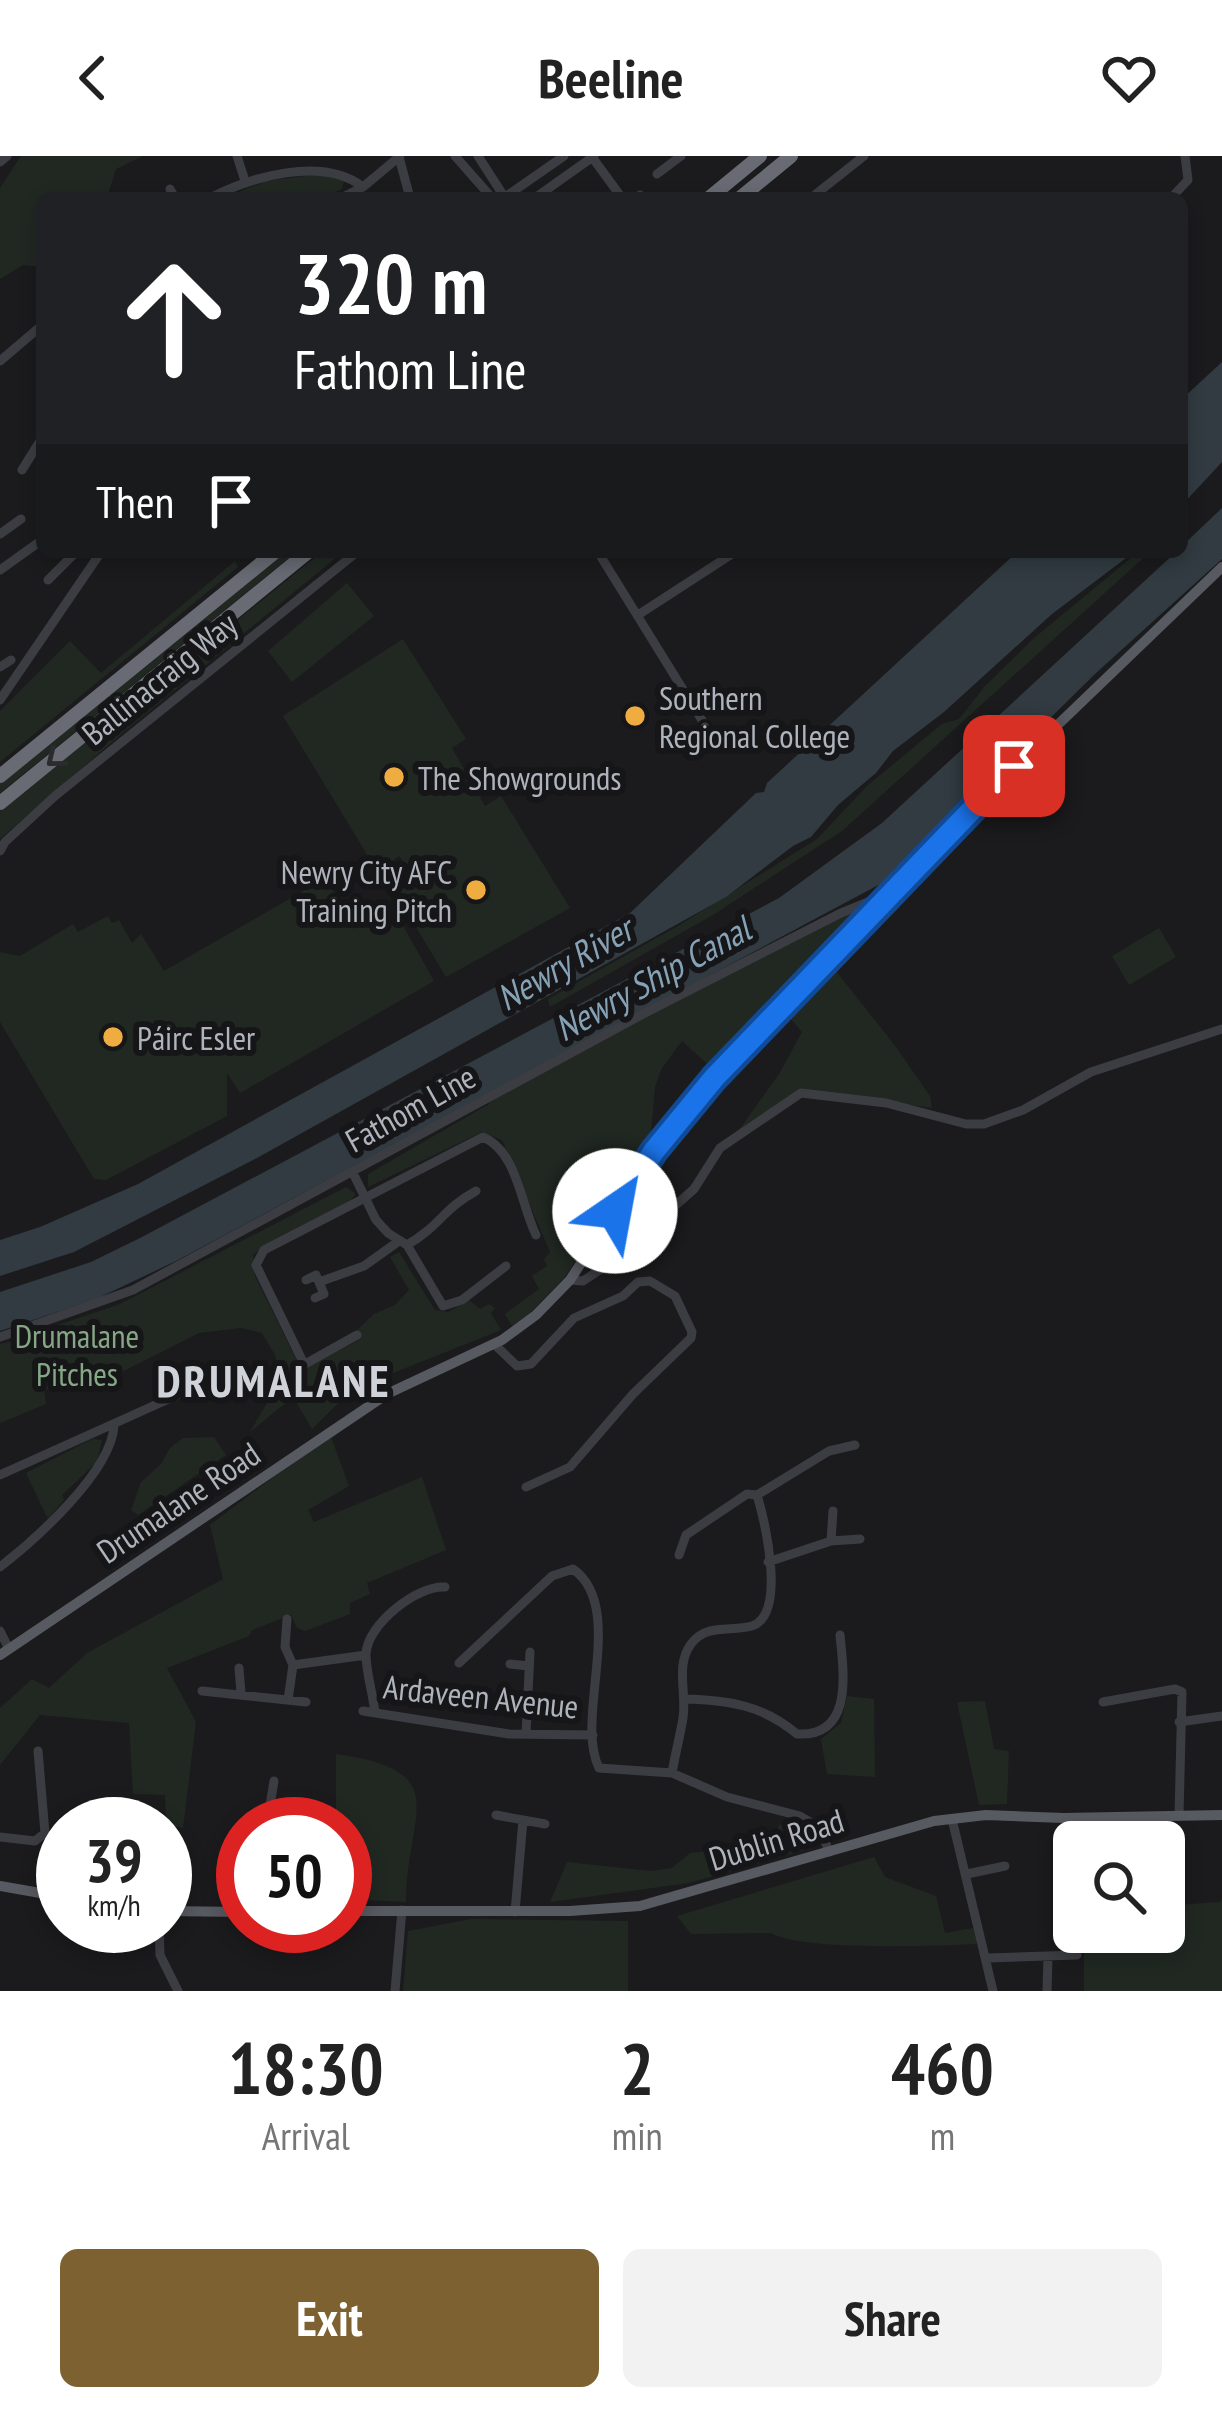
<!DOCTYPE html>
<meta charset="utf-8">
<style>
body{margin:0;font-family:"PT Sans Narrow",sans-serif;background:#f2f2f2;color:#222;height:100vh;display:flex;flex-direction:column;font-size:45px;white-space:nowrap}
*{box-sizing:border-box;margin:0}
p{font-size:39px;color:#767676}
.icon{flex:none;width:66px;height:66px;fill:none;stroke:currentColor;stroke-width:2;stroke-linecap:round;stroke-linejoin:round}
.map{position:relative;height:1835px;overflow:hidden}
.sheet{display:flex;flex-direction:column;background:#fff;flex:1}
.sheet>*{flex:none}
.hud{position:absolute;left:36px;top:36px;width:1152px;height:366px;border-radius:18px;box-shadow:0 6px 18px #0003;background:#202124;color:#fff;overflow:hidden}
.fabs{position:absolute;left:1053px;top:1665px;display:grid;gap:24px}
.fabs a{display:grid;place-items:center;width:132px;height:132px;border-radius:18px;background:#fff;box-shadow:0 6px 18px #0003;font-size:60px}
.speed{position:absolute;left:36px;top:1641px;display:flex;gap:24px;font-size:60px;font-weight:700;text-align:center}
.speed>*{display:grid;place-content:center;width:156px;height:156px;border-radius:50%;background:#fff;box-shadow:0 6px 18px #0003;line-height:1}
.speed small{font-size:30px;font-weight:400}
.speed .limit{border:18px solid #d22;background:#fff;color:#111}
.pin{position:absolute;display:grid;place-items:center;width:102px;height:102px;color:#fff;margin:-51px;border-radius:24px;box-shadow:0 6px 18px #0006}
.me{position:absolute;width:132px;margin:-66px;rotate:33deg;stroke-linejoin:round;filter:drop-shadow(0 0 9px #0008)}
.turn{display:flex;align-items:center;gap:42px;height:252px;padding:0 60px;font-size:54px}
.turn .icon{width:156px;height:156px;stroke-width:2.5}
.turn b{display:block;font-size:84px;line-height:102px}
.then{display:flex;align-items:center;height:114px;padding:0 60px;background:#0003;gap:24px;font-size:45px}
.eta{display:flex;justify-content:space-evenly;align-items:center;height:204px;text-align:center}
.eta b{font-size:72px;font-weight:700;line-height:84px}
.button{display:flex;gap:24px;margin-top:auto;padding:24px 60px}
.button a{flex:1;height:138px;border-radius:18px;background:#7e6130;color:#fff;font-size:48px;font-weight:700;line-height:138px;text-align:center}
.button a+a{background:#f2f2f2;color:#222}
header{display:flex;justify-content:space-between;align-items:center;height:156px;padding:0 60px;background:#fff;font-size:54px;font-weight:700}
.map>svg:first-child{display:block}
.green{fill:#212822}
.water{fill:#313b41}
.lines{fill:none;stroke-linecap:round;stroke-linejoin:round}
.minor{stroke:#3c3d42;stroke-width:9}
.major{stroke:#585a61;stroke-width:10}
.highway{stroke:#686b73;stroke-width:14}
.oneway{stroke:#2a2b2f}
.route-casing{stroke:#114b97;stroke-width:30}
.route{stroke:#1a73e8;stroke-width:21}
.poi-dot{fill:#efad41;stroke:#161618;stroke-width:4.5}
.labels{text-anchor:middle;dominant-baseline:central;stroke-width:12;stroke-linejoin:round;paint-order:stroke}
.street-label{font-size:33px;fill:#aeb3bc;stroke:#161618}
.poi-label{font-size:33px;fill:#aeb3bc;stroke:#161618;text-anchor:start}
.park-label{font-size:33px;fill:#86a786;stroke:#161618}
.water-label{font-size:36px;font-style:italic;fill:#86a2b6;stroke:#161618}
.district-label{font-size:45px;font-weight:bold;letter-spacing:3px;fill:#cfd2d8;stroke:#161618}
</style>
<header><svg class="icon" aria-label="back" viewBox="0 0 24 24"><path d="M15 5l-7 7 7 7"/></svg>Beeline<svg class="icon" aria-label="heart" viewBox="0 0 24 24"><path d="M12 20l-8-8c-3-5 5-10 8-4 3-6 11-1 8 4z"/></svg></header>
<div class="map">
<svg width="1222" height="1835" viewBox="0 0 1222 1835">
<rect width="100%" height="100%" fill="#1b1b1d"/>
<path class="green" d="M21,0H143L116,13L107,42H42V111L23,109L0,123V32Z
M314,19H337L344,25L342,33L323,42H224L266,25Z
M283,396H296L0,637V626Z
M322,396H343L119,580L0,683V655Z
M1138,396H1150L842,675L713,759L550,851L548,843L678,770L817,683L868,629L942,568L959,563L985,530L1033,483Z
M235,405L238,411L0,606V555L70,485L101,517Z
M347,427L374,460L292,526L268,495Z
M403,483L466,583L452,592L485,650L501,640L570,752L446,821L383,716L403,705L399,700L383,712L374,710L283,560Z
M326,722L354,773L392,750L434,825L240,937L227,917V960L106,1024L94,1023L0,866V796L20,800L73,768L78,776L108,760L112,767L119,764L132,787L141,778L164,815Z
M881,738L788,839L713,913L682,885L662,912L655,931L649,999L564,1122L526,1161L512,1170L505,1158L539,1133L532,1120L547,1110L544,1103L550,1096L502,984L482,976L368,1031V1018L489,948L486,941Z
M1159,772L1176,801L1129,829L1112,800Z
M829,806L896,891L930,940L932,952L811,936L736,978L779,918L802,876L785,856Z
M346,1031L356,1038L349,1046L253,1098L255,1120L296,1203L292,1212L295,1218L359,1184L356,1175L374,1158L395,1149L409,1134L390,1101L399,1096L435,1154L448,1156L469,1144L480,1153L489,1148L495,1152L491,1157L501,1174L353,1233L312,1273L293,1241L250,1276L281,1223L275,1199L262,1177L241,1172L199,1177L82,1236L44,1233L46,1248L0,1267V1188L42,1179L55,1170L120,1148Z
M330,1278L349,1330L308,1354L314,1366L422,1321L446,1394L367,1427L370,1438L350,1447V1458L305,1475L297,1472L291,1459L252,1474L249,1480L167,1512L196,1566L183,1672L166,1670L165,1639L133,1638L129,1567L40,1559L0,1609V1552L32,1523L49,1532L87,1497L223,1423L210,1369Z
M214,1281L226,1299L138,1359L131,1354L141,1326L161,1308L170,1292L183,1282Z
M92,1283L102,1284L97,1306L62,1339L64,1344L48,1363L26,1317Z
M847,1540L874,1543L875,1621L827,1618L821,1583L841,1567Z
M985,1545L994,1593L1009,1595L1007,1648L979,1649L957,1546Z
M336,1598C457,1615 406,1657 406,1746L345,1743V1668H336Z
M788,1666L810,1673L815,1679L808,1693L689,1727L550,1746L567,1706L651,1715L672,1712L690,1697L759,1689L775,1682L779,1669Z
M874,1701L885,1721L936,1740L945,1777L973,1772L977,1788C937,1790 800,1795 771,1777L691,1778L677,1760Z
M1222,1742V1835H1084V1776H1164V1750L1220,1746Z
M471,1763L628,1765V1835H403L408,1775Z"/>
<path class="water" d="M1222,206V306L1182,349V243Z
M1222,352V403L1096,517L884,726L176,1105L96,1143L0,1175V1136L91,1106L142,1081L779,742L882,667L1176,396H1182V390Z
M1017,396H1134L1052,458L944,556L893,595L876,617L838,649L811,681L793,690L726,741L257,1002L74,1096L0,1120V1084L40,1071L138,1028L630,757L756,637L764,636L767,627Z"/>
<g class="lines">
<path class="minor" d="M237,0L245,25
M455,0L492,42
M478,0L505,42
M399,1L410,42
M592,1L622,42
M0,6L7,0
M657,18L681,0
M170,33L175,42
M505,41L564,0
M210,42C253,20 323,0 363,31
M341,42L363,31L400,0
M535,42L594,0
M636,42L640,39
M811,42L864,0
M1171,42L1188,24L1185,0
M0,205L40,171
M22,314L42,282
M0,378L21,363
M598,396L713,582
M0,414L42,384
M48,424L76,396
M638,459L735,396
M0,511L11,504
M0,544L101,396
M0,695L5,686L55,640L357,396
M352,1015L376,1064L388,1077L407,1089L443,1150L462,1144L506,1110
M407,1089C440,1070 443,1053 476,1035
M306,1124L316,1119L324,1138L315,1142
M570,1124L583,1125L610,1107L694,1033L720,992L801,937L886,947L966,968H984L1023,954L1091,916L1222,873
M319,1126L364,1110L399,1085
M0,1181L133,1134L643,858L841,757L888,738
M494,1188L517,1210L531,1208L574,1162L623,1140L638,1126L650,1125L675,1140L692,1176L691,1182L633,1238L570,1311L526,1331
M304,1208L256,1109L264,1094L483,981C517,995 521,1049 536,1079
M298,1212L357,1179
M0,1319L233,1214
M757,1339L829,1295L855,1289
M831,1385L833,1355
M768,1406L831,1385L860,1383
M0,1411C36,1383 111,1316 114,1270
M287,1463L285,1491L293,1509L288,1544
M0,1475L9,1493
M459,1507L552,1420L573,1413C627,1451 574,1562 599,1612L672,1617L727,1641L800,1660L820,1672L829,1696
M510,1508L529,1510
M293,1509L366,1499
M239,1512L241,1537
M202,1535L306,1546
M684,1543C729,1544 762,1549 797,1578C853,1581 844,1519 840,1479
M1103,1546L1175,1533L1182,1536L1179,1660
M363,1555L509,1578L593,1579
M375,1557C373,1538 366,1517 366,1498C367,1468 418,1429 445,1431
M1179,1566L1222,1560
M526,1578L530,1496
M672,1617C675,1599 680,1580 683,1562C687,1538 675,1509 691,1488C706,1467 731,1476 752,1470C787,1458 765,1366 757,1339L747,1338L686,1379L679,1399
M496,1659L545,1668
M952,1663L993,1835
M267,1668L274,1625
M0,1681L35,1685L45,1677L38,1595
M967,1718L1005,1710
M515,1756L523,1664
M159,1770L160,1799L178,1835
M988,1802L1077,1799
M395,1835L402,1754
M1047,1835L1048,1801"/>
<path class="major" d="M0,1499L387,1238L502,1184L536,1159L570,1124L654,995L714,922L993,631L1222,411
M0,1730L63,1741
M165,1755L243,1756
M345,1755H570L640,1750L934,1665L986,1659L1064,1662L1222,1659"/>
<path class="highway" d="M709,42L760,0
M740,42L791,0
M0,620L275,396
M0,647L308,396"/>
</g>
<defs><path id="oneway-chevron" d="M-2-3.5L2.5 0L-2 3.5" fill="none" stroke-width="1.6" stroke-linecap="round" stroke-linejoin="round" transform="scale(3)"/></defs>
<use class="oneway" href="#oneway-chevron" transform="translate(55 603) rotate(141)"/>
<g class="lines">
<g class="route-casing">
<path id="route" d="M615,1055L654,995L714,922L1014,610"/>
</g>
<use href="#route" class="route"/>
</g>
<g class="poi-dot">
<circle cx="635" cy="560" r="12"/>
<circle cx="394" cy="621" r="12"/>
<circle cx="476" cy="734" r="12"/>
<circle cx="113" cy="881" r="12"/>
</g>
<g class="labels">
<g class="street-label">
<text transform="translate(159 522) rotate(-39)">Ballinacraig Way</text>
<text transform="translate(410 952) rotate(-29)">Fathom Line</text>
<text transform="translate(178 1346) rotate(-34)">Drumalane Road</text>
<text transform="translate(481 1540) rotate(6)">Ardaveen Avenue</text>
<text transform="translate(776 1683) rotate(-17)">Dublin Road</text>
</g>
<g class="poi-label">
<text x="659" y="541">Southern<tspan x="659" dy="38">Regional College</tspan></text>
<text x="418" y="621">The Showgrounds</text>
<text x="452" y="715" text-anchor="end">Newry City AFC<tspan x="452" dy="38">Training Pitch</tspan></text>
<text x="137" y="881">Páirc Esler</text>
</g>
<g class="park-label">
<text x="77" y="1179">Drumalane<tspan x="77" dy="38">Pitches</tspan></text>
</g>
<g class="water-label">
<text transform="translate(564 807) rotate(-30)">Newry River</text>
<text transform="translate(652 822) rotate(-29)">Newry Ship Canal</text>
</g>
<g class="district-label">
<text x="274" y="1224">DRUMALANE</text>
</g>
</g>
</svg>
<div class="fabs">
<a><svg class="icon" aria-label="search" viewBox="0 0 24 24"><circle cx="10" cy="10" r="6"/><path d="M15 15l6 6"/></svg></a>
</div>
<div class="speed"><div>39<small>km/h</small></div><div class="limit">50</div></div>
<div class="pin" style="left:1014px;top:610px;background:#d93025"><svg class="icon" aria-label="arrive" viewBox="0 0 24 24"><path d="M6 21V4h12l-3 4 3 4H6"/></svg></div>
<svg class="me" style="left:615px;top:1055px" viewBox="-20 -20 40 40"><circle r="19" fill="#fff"/><path d="M0-13L10 11 0 6-10 11z" fill="#1a73e8"/></svg>
<div class="hud">
<div class="turn"><svg class="icon" aria-label="ahead" viewBox="0 0 24 24"><path d="M12 20V5M6 11l6-6 6 6"/></svg><div><b>320 m</b>Fathom Line</div></div>
<div class="then">Then<svg class="icon" aria-label="arrive" viewBox="0 0 24 24"><path d="M6 21V4h12l-3 4 3 4H6"/></svg></div>
</div>
</div>
<section class="sheet">
<div class="eta">
<div><b>18:30</b><p>Arrival</p></div>
<div><b>2</b><p>min</p></div>
<div><b>460</b><p>m</p></div>
</div>
<div class="button"><a>Exit</a><a>Share</a></div>
</section>
